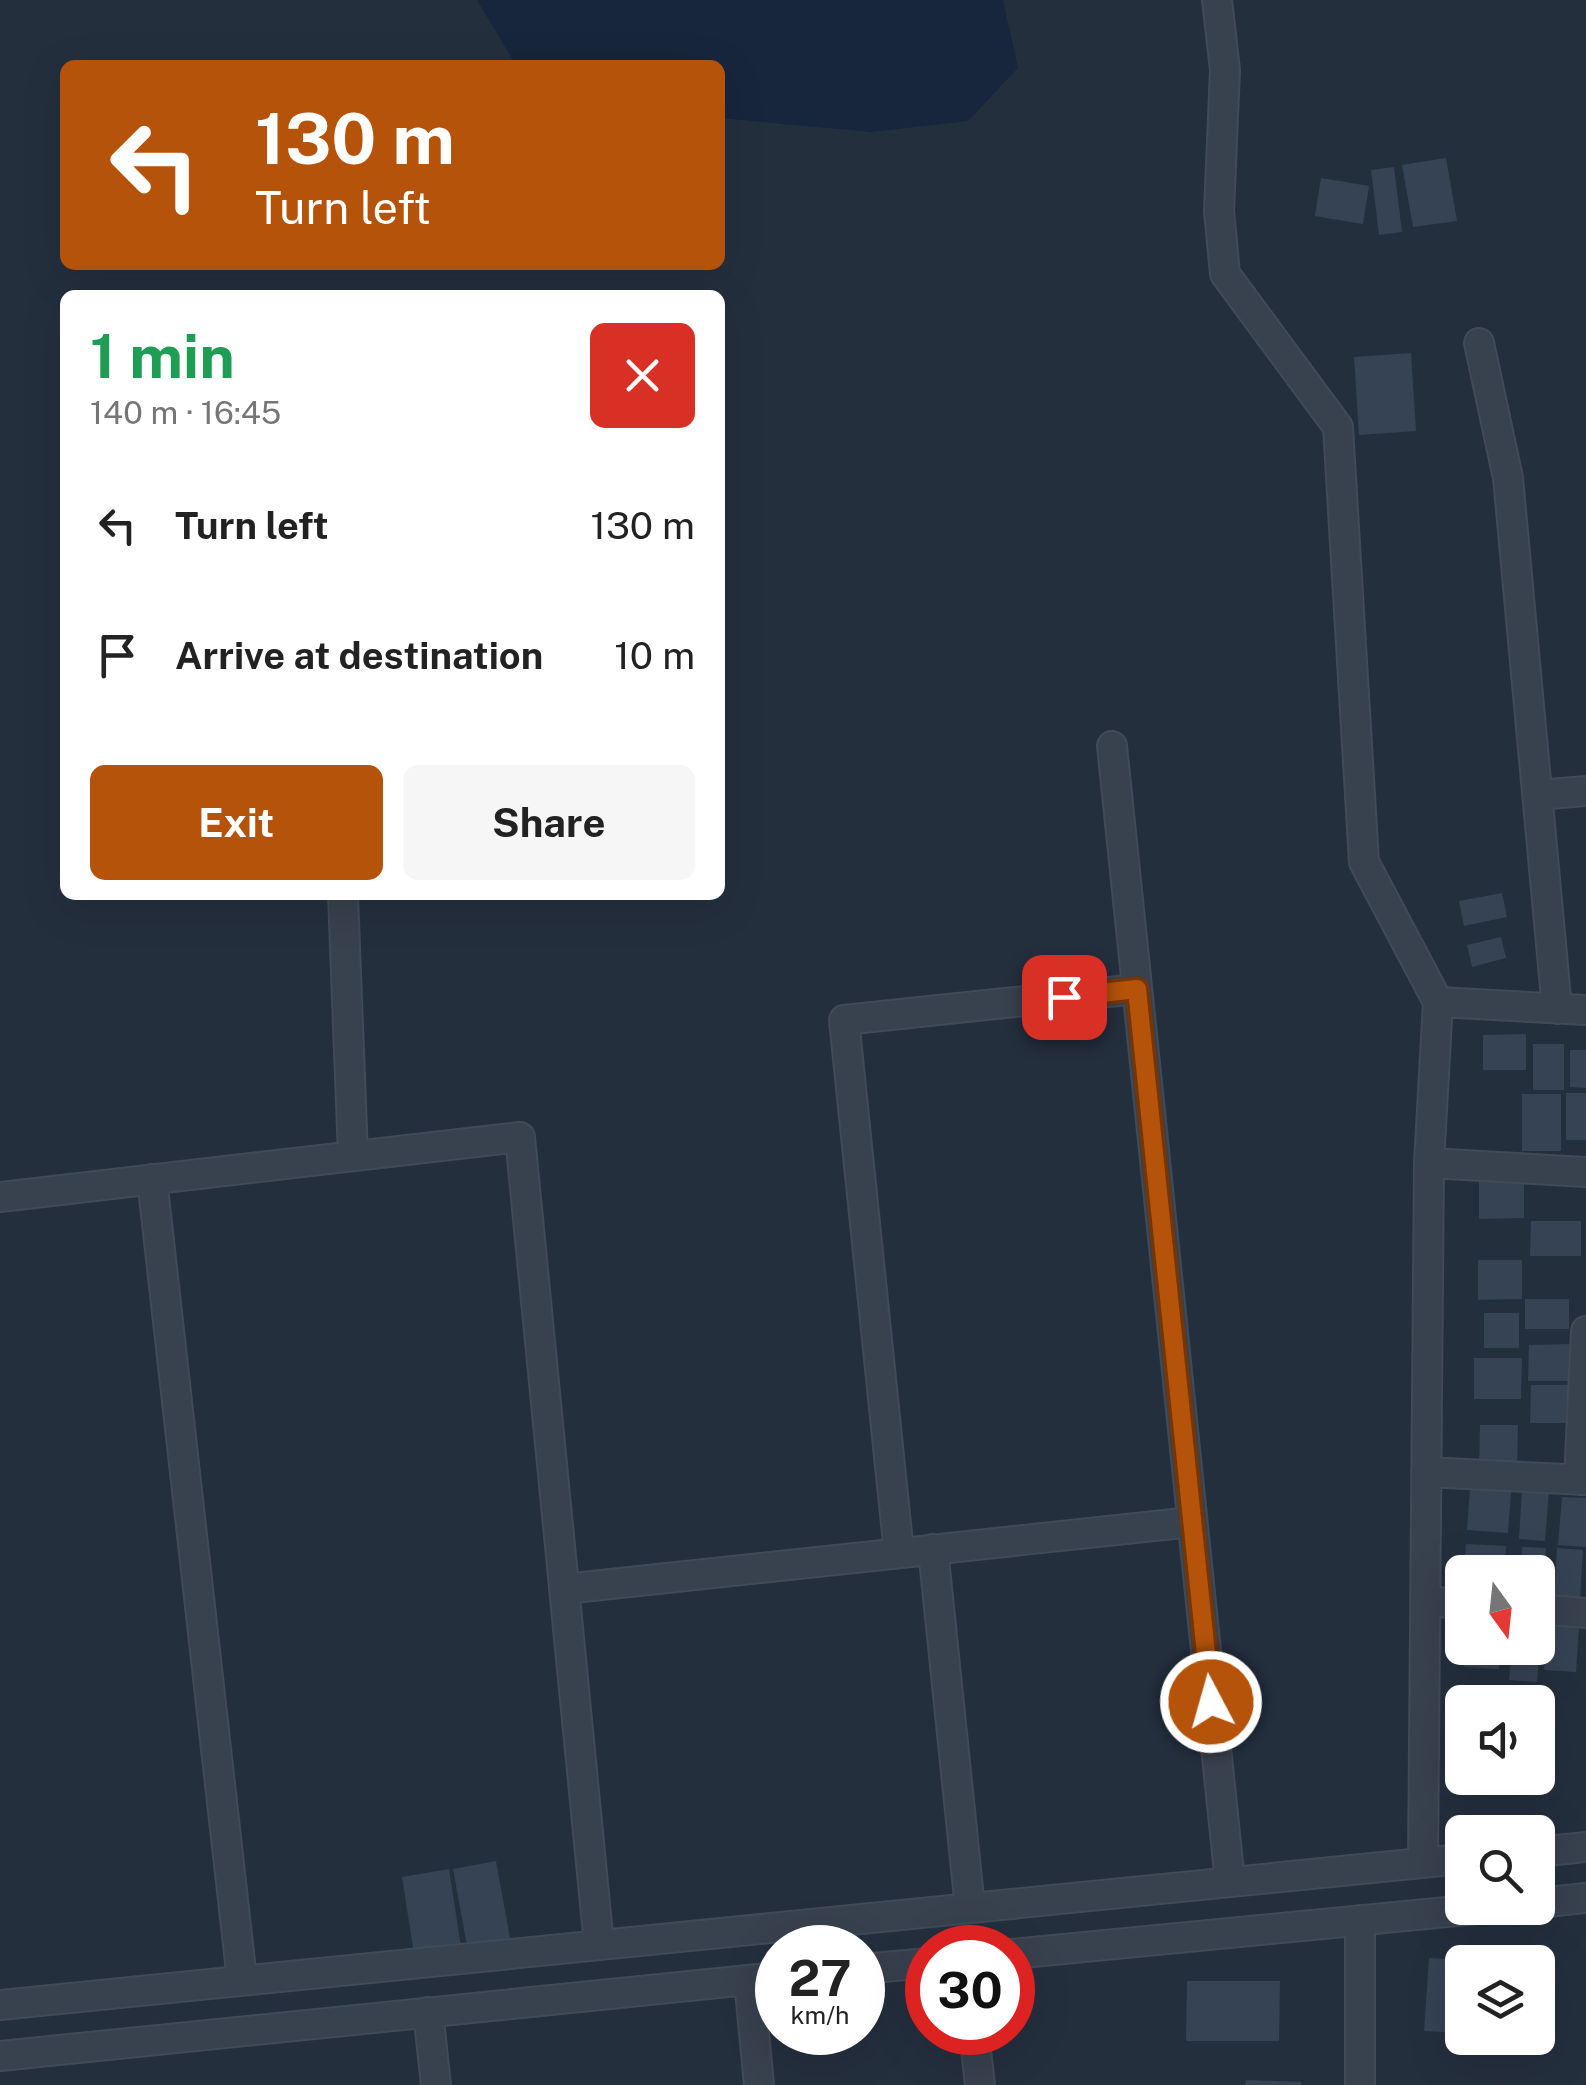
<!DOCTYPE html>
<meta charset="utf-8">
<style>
body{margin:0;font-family:"Public Sans",sans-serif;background:#f6f6f6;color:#222;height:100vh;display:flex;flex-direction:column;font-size:38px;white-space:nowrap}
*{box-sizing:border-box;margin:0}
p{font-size:32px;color:#767676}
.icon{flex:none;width:55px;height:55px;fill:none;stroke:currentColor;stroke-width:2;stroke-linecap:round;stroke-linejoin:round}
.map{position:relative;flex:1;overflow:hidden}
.details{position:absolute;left:60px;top:290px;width:665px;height:610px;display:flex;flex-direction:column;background:#fff;border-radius:15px;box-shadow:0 10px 40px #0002}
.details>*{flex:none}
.top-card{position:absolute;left:60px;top:60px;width:665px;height:210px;border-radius:15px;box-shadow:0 10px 40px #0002;background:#b45309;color:#fff;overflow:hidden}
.needle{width:65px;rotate:165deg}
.fabs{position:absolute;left:1445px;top:1555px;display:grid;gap:20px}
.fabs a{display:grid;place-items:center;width:110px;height:110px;border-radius:15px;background:#fff;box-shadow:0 10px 40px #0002;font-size:50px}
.speed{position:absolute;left:755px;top:1925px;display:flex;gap:20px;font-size:50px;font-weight:700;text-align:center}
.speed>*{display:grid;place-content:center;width:130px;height:130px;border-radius:50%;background:#fff;box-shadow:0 10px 40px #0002;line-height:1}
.speed small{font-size:25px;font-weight:400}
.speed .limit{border:15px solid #d22;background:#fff;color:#111}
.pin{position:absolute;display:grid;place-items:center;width:85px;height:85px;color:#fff;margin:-42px;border-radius:20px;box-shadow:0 5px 15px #0006}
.me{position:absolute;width:110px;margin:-55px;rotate:354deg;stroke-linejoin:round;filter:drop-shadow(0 0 8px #0008)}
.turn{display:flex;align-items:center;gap:35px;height:210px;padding:0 30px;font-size:45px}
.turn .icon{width:130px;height:130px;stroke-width:2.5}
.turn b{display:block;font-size:70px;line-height:85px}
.round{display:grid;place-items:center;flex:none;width:105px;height:105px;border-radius:15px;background:#f6f6f6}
.overview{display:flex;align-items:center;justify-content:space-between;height:170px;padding:0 30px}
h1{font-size:60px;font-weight:700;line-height:75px;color:#1e9e55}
.primary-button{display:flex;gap:20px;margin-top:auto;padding:20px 30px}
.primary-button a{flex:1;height:115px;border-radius:15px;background:#b45309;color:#fff;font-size:40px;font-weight:700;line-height:115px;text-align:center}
.primary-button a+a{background:#f6f6f6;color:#222}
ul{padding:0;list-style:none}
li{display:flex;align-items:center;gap:30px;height:130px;padding:0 30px}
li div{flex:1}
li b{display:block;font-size:38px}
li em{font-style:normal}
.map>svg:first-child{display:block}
.water{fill:#17263c}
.building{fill:#364354}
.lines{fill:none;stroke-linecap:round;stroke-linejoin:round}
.street-casing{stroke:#414a57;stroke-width:32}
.street{stroke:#38414e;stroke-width:28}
.route-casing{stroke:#753606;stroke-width:25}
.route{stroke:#b45309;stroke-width:18}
</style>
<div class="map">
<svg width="1586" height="2085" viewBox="0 0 1586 2085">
<rect width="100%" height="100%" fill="#242f3e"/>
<path class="water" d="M477,0H1003L1018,68L968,121L871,132L720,118V65H516Z"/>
<path class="building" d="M1446,158L1457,221L1413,227L1402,165Z
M1394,167L1402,232L1379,235L1371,170Z
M1321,178L1369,186L1363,224L1315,216Z
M1411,353L1416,431L1359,435L1354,357Z
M1502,893L1507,917L1464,926L1459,901Z
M1501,937L1506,958L1472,967L1467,945Z
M1526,1034V1070H1483V1035Z
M1533,1044H1564V1090H1533Z
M1570,1050H1586V1088L1570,1087Z
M1566,1093H1586V1140H1566Z
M1522,1094H1561V1151H1522Z
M1479,1177H1524V1218L1479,1219Z
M1531,1221H1581V1256H1530Z
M1478,1260H1522V1299L1478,1300Z
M1525,1299H1569V1329H1525Z
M1484,1313H1519V1348H1484Z
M1569,1344V1381H1528L1529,1345Z
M1474,1358H1522L1521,1399H1474Z
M1531,1385H1572L1571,1423H1530Z
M1480,1425H1518L1517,1469L1479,1470Z
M1470,1489L1511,1492L1508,1533L1467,1530Z
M1522,1490L1549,1491L1545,1541L1519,1539Z
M1562,1497L1586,1498V1547L1558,1545Z
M1466,1544L1506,1546L1504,1572H1464Z
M1522,1547L1546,1548L1543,1596H1538V1572H1520Z
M1557,1548L1583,1550L1580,1601L1554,1599Z
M1548,1623L1579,1626L1576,1672L1544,1670Z
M1465,1648H1501L1499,1669L1464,1667Z
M1512,1648H1540L1537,1682L1509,1680Z
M496,1861L510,1938L467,1946L453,1869Z
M449,1869L461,1947L414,1954L402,1877Z
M1429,1958L1462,1960V2033L1424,2031Z
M1187,1981H1280L1279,2041H1186Z
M1246,2080L1301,2082V2085H1245Z"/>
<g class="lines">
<g class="street-casing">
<path id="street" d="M1217,0L1225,70L1219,211L1225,274L1338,427L1364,862L1438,1002L1429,1163L1423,1863
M1479,343L1508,478L1557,1009
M1112,746L1230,1882
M1538,795L1586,791
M343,895L353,1156
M1438,1002L1586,1010
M1429,1163L1586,1172
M152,1179L242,1980
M0,1197L520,1137L599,1945
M1426,1472L1586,1480
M1579,1480L1586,1331
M933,1549L970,1908
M899,1553L844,1020L1137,989
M564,1589L1192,1522
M1426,1601L1462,1604
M1538,1609L1586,1613
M1538,1852L1586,1847
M1538,1903L1586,1898
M1360,1920V2085
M1012,1954L1488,1908
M862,1969L928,1963
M749,1980L759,2085
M0,2005L1462,1859
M428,2012L436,2085
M974,2032L980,2085
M0,2056L778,1977"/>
</g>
<use href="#street" class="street"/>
</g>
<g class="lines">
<g class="route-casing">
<path id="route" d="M1064,997L1137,989L1211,1702"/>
</g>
<use href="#route" class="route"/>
</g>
</svg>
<div class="fabs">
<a><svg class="needle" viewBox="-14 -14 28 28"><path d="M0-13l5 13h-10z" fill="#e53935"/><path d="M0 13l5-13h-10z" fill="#767676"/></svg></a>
<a><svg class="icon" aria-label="sound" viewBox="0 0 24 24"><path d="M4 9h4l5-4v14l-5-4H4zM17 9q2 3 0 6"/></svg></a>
<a><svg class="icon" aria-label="search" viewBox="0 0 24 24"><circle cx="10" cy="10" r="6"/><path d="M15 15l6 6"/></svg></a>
<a><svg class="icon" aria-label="layers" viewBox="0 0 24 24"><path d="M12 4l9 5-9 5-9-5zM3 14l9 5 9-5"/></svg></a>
</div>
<div class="speed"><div>27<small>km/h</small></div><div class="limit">30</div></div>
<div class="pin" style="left:1064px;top:997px;background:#d93025"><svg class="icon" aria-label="arrive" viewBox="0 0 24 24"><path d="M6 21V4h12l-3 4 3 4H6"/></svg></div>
<svg class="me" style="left:1211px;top:1702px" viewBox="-20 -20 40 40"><circle r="17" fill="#b45309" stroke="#fff" stroke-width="3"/><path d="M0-11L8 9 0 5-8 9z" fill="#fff"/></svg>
<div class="top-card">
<div class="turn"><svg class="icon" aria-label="left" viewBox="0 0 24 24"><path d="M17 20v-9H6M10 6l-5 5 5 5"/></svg><div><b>130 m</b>Turn left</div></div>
</div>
<section class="details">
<div class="overview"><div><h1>1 min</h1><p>140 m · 16:45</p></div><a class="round" style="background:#d93025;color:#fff"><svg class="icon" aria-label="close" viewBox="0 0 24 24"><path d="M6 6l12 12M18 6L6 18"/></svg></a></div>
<ul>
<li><svg class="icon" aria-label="left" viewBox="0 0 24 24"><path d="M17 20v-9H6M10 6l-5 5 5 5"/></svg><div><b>Turn left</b></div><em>130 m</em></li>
<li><svg class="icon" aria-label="arrive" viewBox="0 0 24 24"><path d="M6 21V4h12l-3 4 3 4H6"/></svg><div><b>Arrive at destination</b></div><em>10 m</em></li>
</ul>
<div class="primary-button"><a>Exit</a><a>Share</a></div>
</section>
</div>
